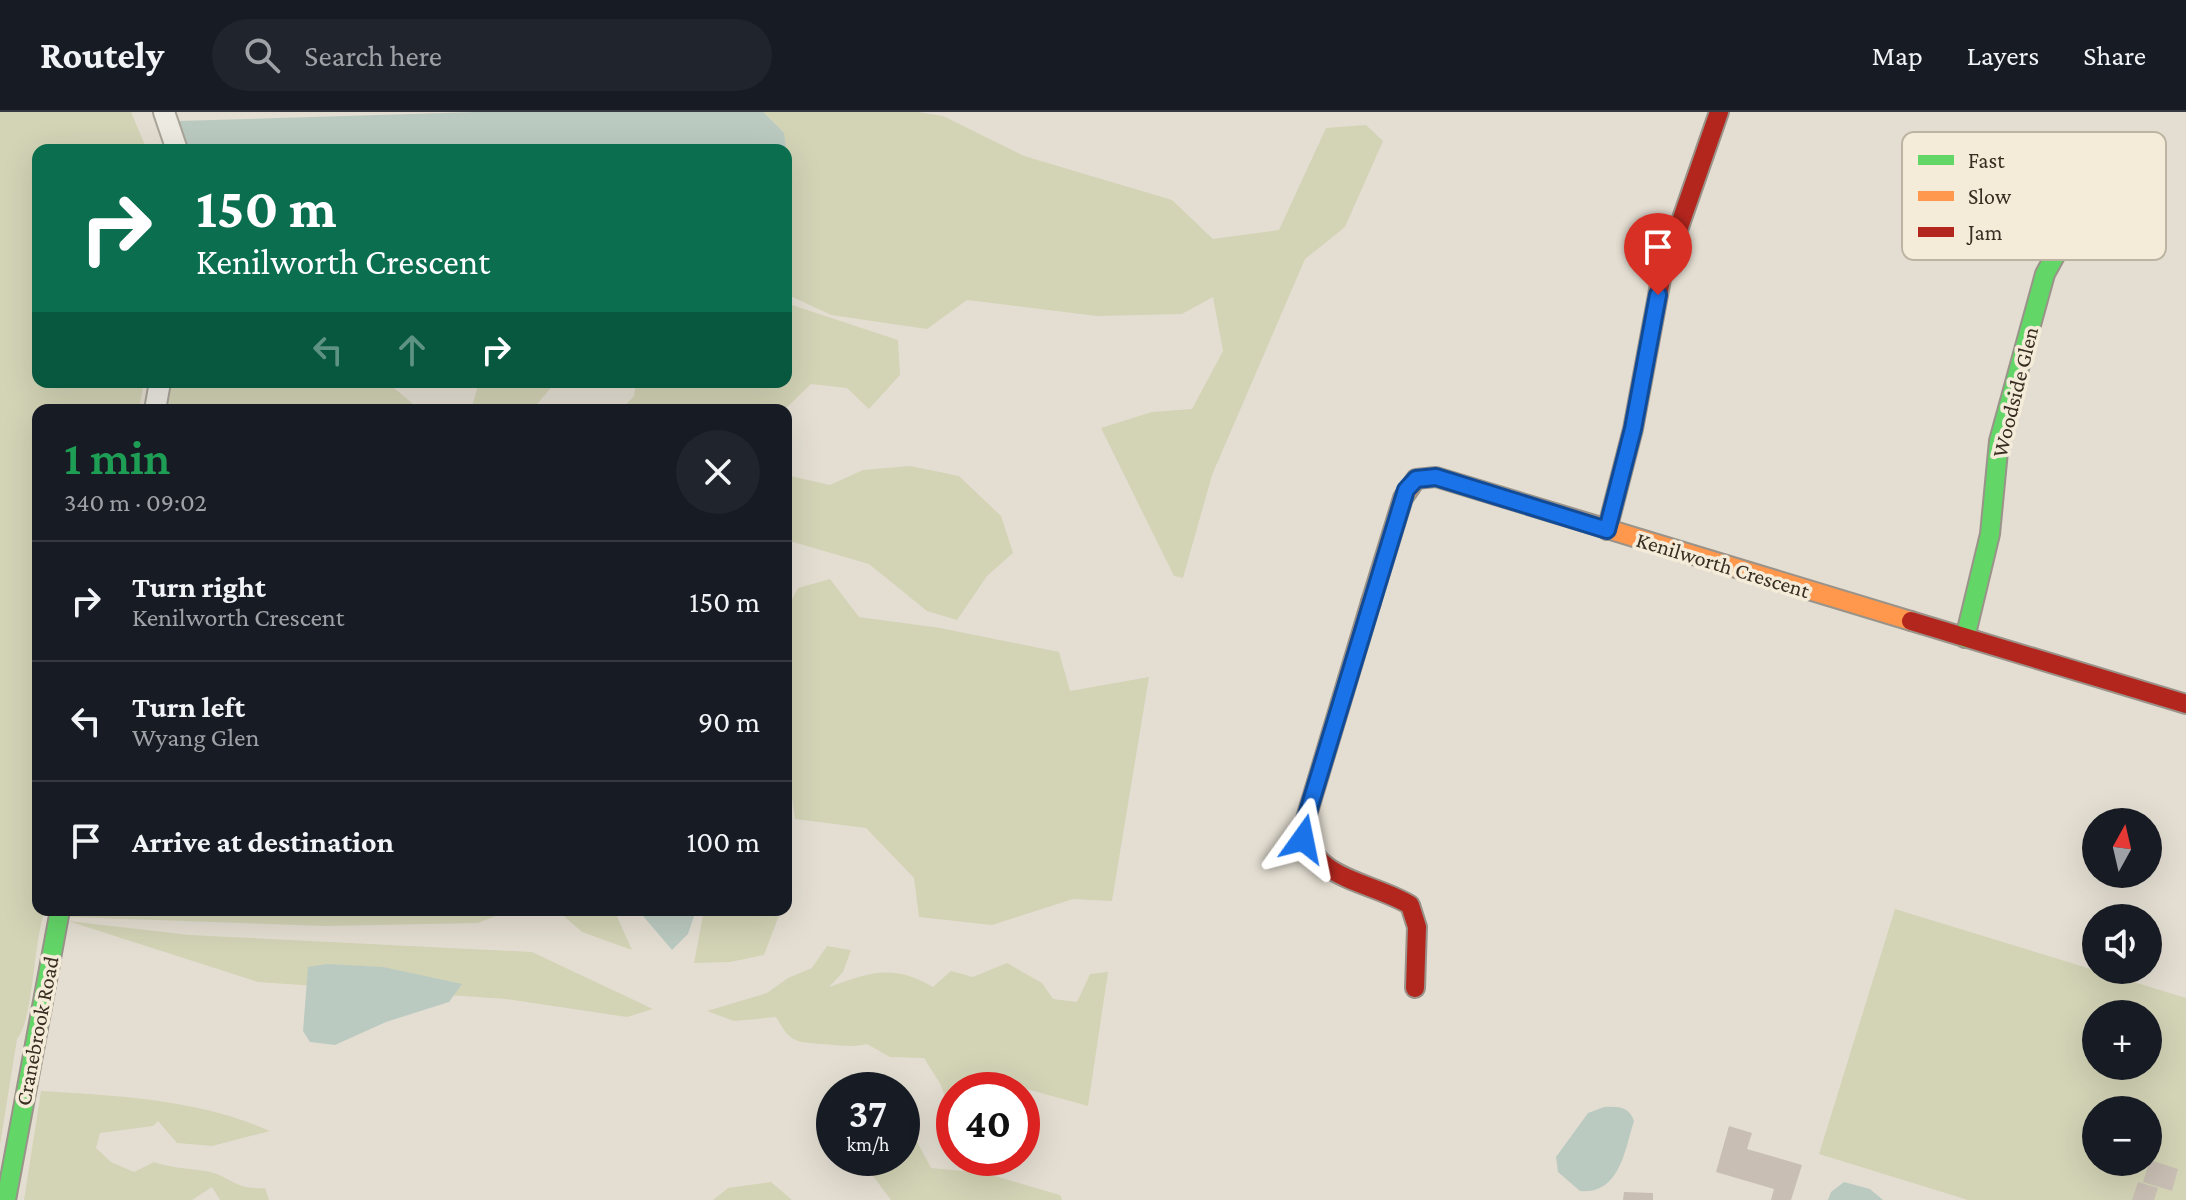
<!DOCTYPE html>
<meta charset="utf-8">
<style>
body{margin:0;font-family:"Crimson Pro",serif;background:#20242c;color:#f1f3f6;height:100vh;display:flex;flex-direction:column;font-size:30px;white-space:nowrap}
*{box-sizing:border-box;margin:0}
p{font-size:26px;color:#9ea1a6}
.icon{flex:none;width:44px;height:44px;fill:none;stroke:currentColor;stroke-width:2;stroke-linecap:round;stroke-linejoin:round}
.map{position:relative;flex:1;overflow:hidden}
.drawer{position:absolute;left:32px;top:292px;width:760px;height:512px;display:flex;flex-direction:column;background:#171b24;border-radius:16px;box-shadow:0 8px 32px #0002}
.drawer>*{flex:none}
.top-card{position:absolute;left:32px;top:32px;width:760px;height:244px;border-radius:16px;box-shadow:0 8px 32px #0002;background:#0b6e4f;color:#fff;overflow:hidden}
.needle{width:52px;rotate:8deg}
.tools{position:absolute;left:2082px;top:696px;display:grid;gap:16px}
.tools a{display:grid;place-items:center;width:80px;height:80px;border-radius:50%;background:#171b24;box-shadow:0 8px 32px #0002;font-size:40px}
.speed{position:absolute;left:816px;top:960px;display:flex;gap:16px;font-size:40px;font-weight:700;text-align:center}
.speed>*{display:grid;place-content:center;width:104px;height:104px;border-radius:50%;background:#171b24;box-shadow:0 8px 32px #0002;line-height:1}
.speed small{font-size:20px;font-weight:400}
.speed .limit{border:12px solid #d22;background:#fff;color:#111}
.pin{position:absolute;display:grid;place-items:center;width:68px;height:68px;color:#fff;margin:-82px -34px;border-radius:50% 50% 50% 0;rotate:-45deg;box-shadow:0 0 8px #0007}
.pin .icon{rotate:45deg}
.me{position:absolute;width:88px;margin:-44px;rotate:12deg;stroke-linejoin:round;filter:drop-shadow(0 0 6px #0008)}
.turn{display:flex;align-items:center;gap:28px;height:168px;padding:0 32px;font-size:36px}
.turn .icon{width:104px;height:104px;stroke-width:2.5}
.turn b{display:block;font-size:56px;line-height:68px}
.lanes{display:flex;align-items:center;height:76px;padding:0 32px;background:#0003;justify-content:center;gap:40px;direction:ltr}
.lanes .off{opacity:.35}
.round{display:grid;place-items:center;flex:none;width:84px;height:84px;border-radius:42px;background:#20242c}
.summary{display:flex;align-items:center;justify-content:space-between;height:136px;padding:0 32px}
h1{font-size:48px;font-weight:600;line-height:60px;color:#1e9e55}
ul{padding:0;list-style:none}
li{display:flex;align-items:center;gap:24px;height:120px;padding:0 32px;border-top:2px solid #363941}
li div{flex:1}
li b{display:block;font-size:30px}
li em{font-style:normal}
header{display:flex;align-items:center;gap:48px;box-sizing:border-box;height:112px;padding:0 40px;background:#171b24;border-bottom:2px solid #363941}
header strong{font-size:38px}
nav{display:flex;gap:44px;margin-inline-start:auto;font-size:28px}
.search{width:560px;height:72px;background:#20242c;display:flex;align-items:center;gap:20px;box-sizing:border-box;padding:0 28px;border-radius:44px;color:#9ea1a6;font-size:30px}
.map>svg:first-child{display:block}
.green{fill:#d3d3b6;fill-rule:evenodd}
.water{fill:#bbcac1}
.building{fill:#c8beb3}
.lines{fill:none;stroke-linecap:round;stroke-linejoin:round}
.street-casing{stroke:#aaa49a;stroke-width:24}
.fast-casing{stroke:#9a938a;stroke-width:22}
.slow-casing{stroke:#9a938a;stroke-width:22}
.jam-casing{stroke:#9a938a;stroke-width:22}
.street{stroke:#edeae2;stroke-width:20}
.fast{stroke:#63d668;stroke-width:18}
.slow{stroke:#ff974d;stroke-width:18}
.jam{stroke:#b3261e;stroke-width:18}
.route-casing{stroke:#114b97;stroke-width:20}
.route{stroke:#1a73e8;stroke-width:14}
.labels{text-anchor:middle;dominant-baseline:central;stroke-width:7;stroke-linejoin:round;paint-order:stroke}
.street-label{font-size:22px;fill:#392d22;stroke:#f4ecd9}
.key{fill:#f4ecd9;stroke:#bcb3a2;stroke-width:2}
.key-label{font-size:22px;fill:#392d22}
</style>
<header>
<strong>Routely</strong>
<div class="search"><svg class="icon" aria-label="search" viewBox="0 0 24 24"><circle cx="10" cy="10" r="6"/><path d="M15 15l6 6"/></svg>Search here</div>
<nav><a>Map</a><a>Layers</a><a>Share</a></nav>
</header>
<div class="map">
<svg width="2186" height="1088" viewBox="0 0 2186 1088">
<rect width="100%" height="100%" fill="#e4ded2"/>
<path class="green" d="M0,0H131L147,38H38V270H144L139,298H38V798H45C33,831 34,906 17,927L0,1033Z
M759,0H918L943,4L1024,44L1172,88L1213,127L1279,118L1326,16L1366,13L1383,29L1345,115L1305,147L1212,363L1183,466L1174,464L1101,316L1152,300L1192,297L1223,239L1213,185L1182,202L1097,204L967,188L927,217L831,203L786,182V38H748Z
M786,191L898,228L900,263L869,297L847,276L811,272L784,298H621L634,284L636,270H786Z
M166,270H387L420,298H161Z
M479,270H556L532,298H471Z
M910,354L959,364L1001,404L1013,441L987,464L957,508L927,499L869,452L793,430L786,432V363L830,373L863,358Z
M830,467L859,505L940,516L1059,540L1070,579L1149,565L1112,789L1073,787L992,813L919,805L914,766L866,716L795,707L786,642V499L798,476Z
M1895,797L2186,886V1088H1968L1819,1042ZM2096,902H2148V954H2096ZM2096,998H2148V1050H2096Z
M71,798H510L478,811L325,814L69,805Z
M557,798H614L632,838L582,820Z
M704,798H781L764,843L730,850L694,851Z
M68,809L189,823L532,840L653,897L627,905L506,887L258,870Z
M827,834L851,838L843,860L829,875C872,860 892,852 933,875L951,859L973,865L1007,851L1042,871L1053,887L1077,890L1090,862L1108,860L1088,994L1012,973L954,978V1000H950L941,973L924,946L890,945L867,932C850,936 839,933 822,932C795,930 791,931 776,905L734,909L707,899L767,881L788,866L812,856Z
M41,979C119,984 198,987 270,1019L212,1034L177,1031L158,1009L153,1014L100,1021L96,1036L111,1050L134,1060L154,1050C171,1056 187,1056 205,1059C230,1063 233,1078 265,1076L269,1088H220L212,1075L192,1088H24Z
M902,1026H915L931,1056L984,1061L1060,1083L1062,1088H891L867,1056L869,1046H902Z
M771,1070L792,1088H713L728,1076Z"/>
<path class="water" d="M475,0H763L784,21L786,38H185L178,9Z
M638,798H696L688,822L672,838Z
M327,852L383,855L462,872L449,890L386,910L335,933L310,930L303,919L308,855Z
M1604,995C1618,994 1629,994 1634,1009C1625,1037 1620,1083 1580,1079L1558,1060L1556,1045L1588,1001Z
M1844,1070L1870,1077L1883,1088H1828L1831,1080Z"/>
<path class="building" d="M1729,1014L1752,1021L1747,1037L1802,1053L1791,1088H1771L1774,1077L1716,1060Z
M2150,1048L2178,1057L2172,1079L2143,1070Z
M2138,1070L2158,1076L2154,1088H2132Z
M1624,1080L1653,1081V1088H1623Z"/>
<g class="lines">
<g class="street-casing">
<path id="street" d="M164,0L177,38
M155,298L160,270"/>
</g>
<g class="fast-casing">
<path id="fast" d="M1965,526L1990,422L1999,329L2045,162L2068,120L2114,52
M6,1088L60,798"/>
</g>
<g class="slow-casing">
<path id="slow" d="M1371,490L1403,386L1416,367L1436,365L1911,509"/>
</g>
<g class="jam-casing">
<path id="jam" d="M1607,418L1633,317L1661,167L1719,0
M1371,490L1304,713C1308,768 1371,769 1410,793L1417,815L1415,876
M1911,509L2186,592"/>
</g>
<use href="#street" class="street"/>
<use href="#fast" class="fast"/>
<use href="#slow" class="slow"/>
<use href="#jam" class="jam"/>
</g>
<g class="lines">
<g class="route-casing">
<path id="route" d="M1303,727L1304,713L1406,378L1416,367L1436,365L1607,418L1633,317L1658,183"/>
</g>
<use href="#route" class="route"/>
</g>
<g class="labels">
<g class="street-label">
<text transform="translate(2015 280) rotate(-76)">Woodside Glen</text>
<text transform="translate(1723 453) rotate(17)">Kenilworth Crescent</text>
<text transform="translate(37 919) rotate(-79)">Cranebrook Road</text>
</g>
</g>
<rect x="1902" y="20" width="264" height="128" rx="12" class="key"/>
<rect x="1918" y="43" width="36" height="10" fill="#63d668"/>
<rect x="1918" y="79" width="36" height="10" fill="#ff974d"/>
<rect x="1918" y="115" width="36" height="10" fill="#b3261e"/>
<g class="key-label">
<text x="1968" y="56">Fast</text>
<text x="1968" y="92">Slow</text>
<text x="1968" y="128">Jam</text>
</g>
</svg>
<div class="tools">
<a><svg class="needle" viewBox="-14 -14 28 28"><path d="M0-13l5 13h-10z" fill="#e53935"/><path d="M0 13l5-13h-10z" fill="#9ea1a6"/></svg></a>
<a><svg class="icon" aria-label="sound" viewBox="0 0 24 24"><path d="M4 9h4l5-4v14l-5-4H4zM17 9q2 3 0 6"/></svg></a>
<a>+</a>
<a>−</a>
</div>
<div class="speed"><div>37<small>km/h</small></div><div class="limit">40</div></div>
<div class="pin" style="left:1658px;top:183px;background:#d93025"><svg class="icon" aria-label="arrive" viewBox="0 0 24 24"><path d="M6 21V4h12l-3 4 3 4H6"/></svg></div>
<svg class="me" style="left:1303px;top:727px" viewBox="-20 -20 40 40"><path d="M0-17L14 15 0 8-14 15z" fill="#1a73e8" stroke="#fff" stroke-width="4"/></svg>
<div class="top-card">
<div class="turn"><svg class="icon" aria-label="right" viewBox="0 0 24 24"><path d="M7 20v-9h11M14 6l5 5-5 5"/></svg><div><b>150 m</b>Kenilworth Crescent</div></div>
<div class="lanes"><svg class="icon off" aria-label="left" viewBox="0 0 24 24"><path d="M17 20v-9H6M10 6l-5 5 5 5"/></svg><svg class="icon off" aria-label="ahead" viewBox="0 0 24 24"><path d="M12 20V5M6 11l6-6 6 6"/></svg><svg class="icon" aria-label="right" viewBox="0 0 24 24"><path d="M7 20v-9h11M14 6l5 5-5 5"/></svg></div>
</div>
<section class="drawer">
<div class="summary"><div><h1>1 min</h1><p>340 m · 09:02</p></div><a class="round"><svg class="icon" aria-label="close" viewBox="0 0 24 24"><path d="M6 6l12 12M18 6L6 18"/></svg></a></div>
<ul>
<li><svg class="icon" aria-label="right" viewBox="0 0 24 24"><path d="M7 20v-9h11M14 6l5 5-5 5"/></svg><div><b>Turn right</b><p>Kenilworth Crescent</p></div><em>150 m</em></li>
<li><svg class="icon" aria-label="left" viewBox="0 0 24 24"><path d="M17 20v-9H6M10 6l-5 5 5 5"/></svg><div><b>Turn left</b><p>Wyang Glen</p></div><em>90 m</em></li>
<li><svg class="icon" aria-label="arrive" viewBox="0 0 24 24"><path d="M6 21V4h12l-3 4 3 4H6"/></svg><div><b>Arrive at destination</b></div><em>100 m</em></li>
</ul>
</section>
</div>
